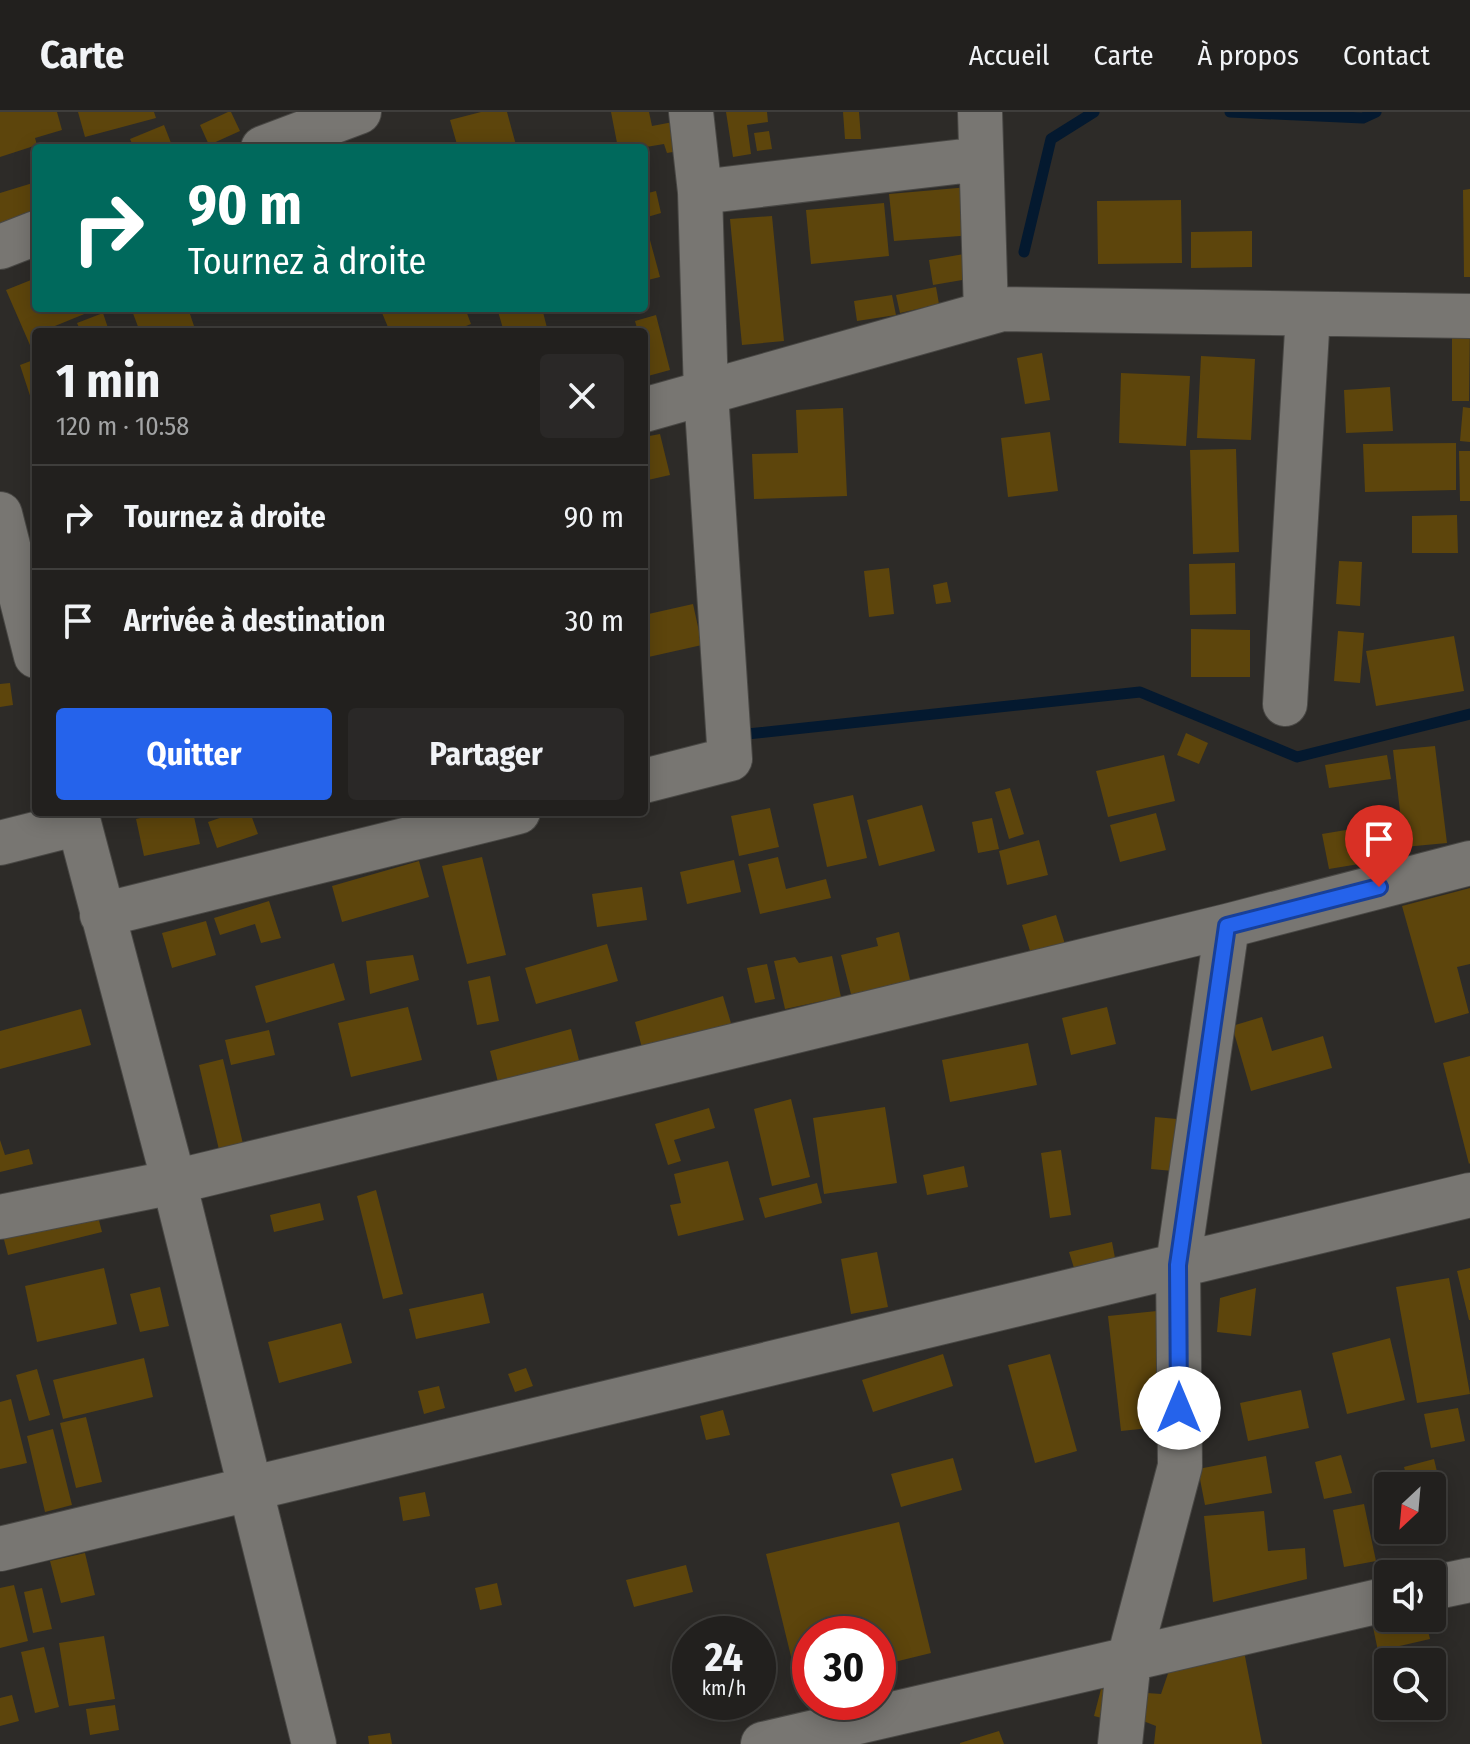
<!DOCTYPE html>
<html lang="fr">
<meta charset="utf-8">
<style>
body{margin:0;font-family:"Fira Sans Condensed",sans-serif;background:#2a2827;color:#f1f3f6;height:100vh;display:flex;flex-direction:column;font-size:30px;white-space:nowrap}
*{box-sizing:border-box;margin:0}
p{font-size:26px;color:#a2a3a4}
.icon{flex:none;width:44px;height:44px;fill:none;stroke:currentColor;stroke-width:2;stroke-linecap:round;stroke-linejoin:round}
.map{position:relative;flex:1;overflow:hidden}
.sheet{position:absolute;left:32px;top:216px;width:616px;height:488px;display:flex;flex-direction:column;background:#22201e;border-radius:8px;box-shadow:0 4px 20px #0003,0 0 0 2px #3f3e3c}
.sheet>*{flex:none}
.banner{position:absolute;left:32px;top:32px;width:616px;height:168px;border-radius:8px;box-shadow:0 4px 20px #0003,0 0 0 2px #3f3e3c;background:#00695c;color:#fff;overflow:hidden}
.needle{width:52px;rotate:206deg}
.buttons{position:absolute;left:1374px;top:1360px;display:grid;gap:16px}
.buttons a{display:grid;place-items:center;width:72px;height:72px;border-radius:8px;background:#22201e;box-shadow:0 4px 20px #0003,0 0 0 2px #3f3e3c;font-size:40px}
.speed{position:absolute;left:672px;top:1504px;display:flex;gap:16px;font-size:40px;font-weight:700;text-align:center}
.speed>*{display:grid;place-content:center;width:104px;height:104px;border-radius:50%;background:#22201e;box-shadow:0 4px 20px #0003,0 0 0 2px #3f3e3c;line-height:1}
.speed small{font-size:20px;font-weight:400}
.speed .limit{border:12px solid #d22;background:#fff;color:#111}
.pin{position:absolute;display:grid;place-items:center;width:68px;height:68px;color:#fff;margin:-82px -34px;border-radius:50% 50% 50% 0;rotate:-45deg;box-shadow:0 0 8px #0007}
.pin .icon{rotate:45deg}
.me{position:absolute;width:88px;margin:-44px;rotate:0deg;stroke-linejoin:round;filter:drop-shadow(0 0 6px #0008)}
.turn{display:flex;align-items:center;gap:28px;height:168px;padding:0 24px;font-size:36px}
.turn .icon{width:104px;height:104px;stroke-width:2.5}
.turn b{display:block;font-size:56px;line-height:68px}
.round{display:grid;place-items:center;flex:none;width:84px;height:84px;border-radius:8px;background:#2a2827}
.summary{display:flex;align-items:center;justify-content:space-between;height:136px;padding:0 24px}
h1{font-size:48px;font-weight:700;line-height:60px}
.button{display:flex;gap:16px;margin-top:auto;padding:16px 24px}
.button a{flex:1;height:92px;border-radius:8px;background:#2563eb;color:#fff;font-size:32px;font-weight:700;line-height:92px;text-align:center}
.button a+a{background:#2a2827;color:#f1f3f6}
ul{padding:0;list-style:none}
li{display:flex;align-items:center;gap:24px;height:104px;padding:0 24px;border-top:2px solid #3f3e3c}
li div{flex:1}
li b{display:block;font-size:30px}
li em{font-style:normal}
header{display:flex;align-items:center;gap:48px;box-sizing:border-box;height:112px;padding:0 40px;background:#22201e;border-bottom:2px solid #3f3e3c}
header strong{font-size:38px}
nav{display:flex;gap:44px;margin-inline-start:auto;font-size:28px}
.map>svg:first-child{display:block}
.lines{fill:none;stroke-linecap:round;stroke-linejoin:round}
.stream{stroke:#04192f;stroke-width:11}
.building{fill:#5d450c}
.minor-casing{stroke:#484744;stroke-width:46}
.minor{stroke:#787672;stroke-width:44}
.route-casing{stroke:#184099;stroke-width:20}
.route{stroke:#2563eb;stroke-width:14}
</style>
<header>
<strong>Carte</strong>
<nav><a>Accueil</a><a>Carte</a><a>À propos</a><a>Contact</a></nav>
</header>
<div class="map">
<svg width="1470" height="1632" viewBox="0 0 1470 1632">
<rect width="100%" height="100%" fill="#2d2b28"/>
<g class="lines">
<path class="stream" d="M1230,0L1363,6L1376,0
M1024,140L1051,27L1094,0
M738,623L1140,580L1297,645L1470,602"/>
</g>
<path class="building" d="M0,0H57L62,18L35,26L37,33L0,45Z
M78,0H154L156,6L85,25Z
M228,0H231L240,19L209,33L200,13Z
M481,0H507L516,33L502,36H458L450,8Z
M611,0H649L652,14L673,10L679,39L667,41L664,32L646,35L650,56L644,57V36H618Z
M726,0H767L768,10L747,13L751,42L733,45Z
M843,0H859L861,27H845Z
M164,13L173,36H134L130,27Z
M769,19L772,37L757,39L754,21Z
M36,70V100L0,111V81Z
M969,75L973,123L894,129L889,82Z
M1470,77V165H1464L1463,78Z
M656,79L661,101L644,106L660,165L644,169V82Z
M1181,88L1182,151L1098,152L1097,89Z
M884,91L889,144L811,152L806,98Z
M772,104L784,229L742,233L730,107Z
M1252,119V155L1191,156V120Z
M970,141L974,166L933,173L929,148Z
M36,166V196H99L55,214L58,220H36V238L33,240L6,178Z
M936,175L939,192L900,201L896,183Z
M892,183L896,203L857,209L854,189Z
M131,196H188L196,220H140Z
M380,196H465L471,212L451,220H390Z
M497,196H542L548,220H504Z
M103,201L108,216L98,220H81L77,211Z
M656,203L670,258L648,264L644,246V220H638L635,209Z
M1452,209H1470L1469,289H1452Z
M1042,241L1050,288L1025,292L1017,246Z
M1201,244L1255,247L1251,328L1197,326Z
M36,247V299H35L20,253Z
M1121,261L1190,264L1186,334L1119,331Z
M1390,275L1393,319L1346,321L1344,278Z
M1463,295L1470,296V330L1460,329Z
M843,296L847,384L754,387L752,342L798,341L796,298Z
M1050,320L1058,379L1008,385L1001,326Z
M660,322L670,363L648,368L644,351V325Z
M1456,331V378L1365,380L1363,332Z
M1236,337L1239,440L1193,442L1190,338Z
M1459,339H1470V389H1460Z
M1457,403L1458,441H1412V404Z
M1339,449L1362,450L1360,494L1336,492Z
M1235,451L1236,502L1190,503L1189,452Z
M889,456L894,502L869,505L864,459Z
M947,470L951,490L936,492L933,473Z
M693,492L702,533L644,546V503Z
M1191,517L1250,518V565H1191Z
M1338,519L1364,521L1360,571L1334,569Z
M1454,524L1464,579L1376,594L1366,539Z
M10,571L13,593L0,595V572Z
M1186,621L1208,631L1199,652L1177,643Z
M1435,634L1447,731L1404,735L1393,638Z
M1164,643L1175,689L1108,705L1096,659Z
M1387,643L1391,667L1329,676L1325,653Z
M1010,676L1024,722L1009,727L995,680Z
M853,683L867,746L827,755L813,692Z
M922,693L935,739L879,754L867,708Z
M770,696L779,735L739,744L731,704Z
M166,700H193L200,732L144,744L136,707Z
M237,700H250L258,722L217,736L208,710Z
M1156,701L1166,738L1120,750L1110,713Z
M992,706L999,737L978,741L972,710Z
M1394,710L1401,745L1329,757L1322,722Z
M1039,728L1048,763L1007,773L999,739Z
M482,745L506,843L467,852L442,754Z
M778,745L786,777L826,767L831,786L760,802L748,752Z
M734,748L741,780L687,792L680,760Z
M419,749L429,785L342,810L332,774Z
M642,775L647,808L597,815L592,782Z
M1470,776V852L1457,855L1469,901L1435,911L1402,794Z
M269,789L281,826L261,831L255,812L220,823L214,806Z
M1056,803L1065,832L1031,842L1022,813Z
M206,809L216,843L172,856L162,821Z
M899,820L911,872L852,886L841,843L878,834L876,826Z
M607,832L618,869L536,892L525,856Z
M413,843L419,868L370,882L366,849Z
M832,844L841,885L785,897L774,849L795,845L799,851Z
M334,851L345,888L266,911L255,874Z
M767,852L775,887L755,891L747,856Z
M490,864L499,909L477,913L468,869Z
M723,884L733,918L644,943L635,910Z
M408,895L422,948L351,965L338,911Z
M1107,895L1116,932L1071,943L1062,906Z
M81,897L91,933L0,957V919Z
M1262,905L1272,939L1323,924L1332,956L1251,979L1232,914Z
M571,917L580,952L499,974L490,939Z
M269,918L275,943L231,953L225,928Z
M1028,931L1037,973L950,990L942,948Z
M1470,944V1051L1469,1052L1443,951Z
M223,947L244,1036L220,1042L199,953Z
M791,987L810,1065L772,1074L754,997Z
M885,995L897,1071L824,1082L813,1006Z
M709,996L715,1016L674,1028L681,1049L668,1053L655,1012Z
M1155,1005L1177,1007L1173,1059L1151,1057Z
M0,1028L5,1043L29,1037L33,1052L0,1060Z
M1061,1038L1071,1103L1050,1106L1041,1041Z
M728,1049L744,1108L678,1124L670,1093L681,1091L674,1062Z
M964,1054L968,1075L927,1083L923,1063Z
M817,1071L822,1091L765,1106L759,1086Z
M376,1078L403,1182L383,1187L357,1084Z
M320,1091L324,1108L274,1120L270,1103Z
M95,1093L102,1120L8,1143L1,1116Z
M1112,1130L1115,1146L1074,1156L1069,1140Z
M877,1140L888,1195L851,1202L841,1147Z
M104,1156L117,1212L37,1230L25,1174Z
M1470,1156V1208H1469L1457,1159Z
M1449,1166L1470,1282L1417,1291L1396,1175Z
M160,1175L169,1214L140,1220L130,1182Z
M1256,1176L1251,1224L1217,1220L1220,1186Z
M483,1181L490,1211L416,1227L409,1197Z
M1157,1199L1169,1314L1121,1319L1108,1204Z
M341,1211L352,1251L279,1271L268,1230Z
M1390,1226L1405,1288L1347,1302L1332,1241Z
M943,1242L953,1274L873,1300L862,1268Z
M1050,1242L1077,1339L1035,1351L1008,1253Z
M144,1246L153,1285L63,1307L53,1268Z
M526,1256L533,1274L515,1280L508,1262Z
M37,1257L50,1303L29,1309L16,1263Z
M439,1274L445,1296L424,1302L418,1279Z
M1301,1278L1309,1316L1248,1329L1240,1291Z
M11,1287L27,1351L0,1357V1290Z
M1458,1296L1465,1329L1431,1336L1424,1302Z
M723,1298L730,1323L706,1328L700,1304Z
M86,1305L102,1370L76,1376L60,1311Z
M53,1317L72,1393L45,1400L27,1324Z
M1341,1343L1352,1381L1324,1387L1315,1350Z
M1266,1344L1272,1381L1205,1393L1198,1357Z
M953,1346L962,1378L901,1395L891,1362Z
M1434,1347L1444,1389L1432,1392V1374H1409L1404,1355Z
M425,1380L430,1404L403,1409L399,1385Z
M1364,1392L1376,1449L1344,1455L1333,1398Z
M1264,1399L1268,1439L1305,1436L1307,1467L1213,1490L1204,1404Z
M899,1410L931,1541L878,1554V1522H810V1571L798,1573L766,1442Z
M85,1441L95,1483L61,1491L50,1449Z
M686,1453L693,1480L634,1495L626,1468Z
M497,1471L502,1493L480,1498L475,1476Z
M14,1473L28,1529L0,1536V1476Z
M42,1476L52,1517L33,1521L24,1480Z
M1415,1506H1425L1430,1527L1378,1539L1373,1515Z
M104,1524L115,1587L69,1594L59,1531Z
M1243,1534L1262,1632H1154L1156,1614L1138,1607L1147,1581L1161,1582L1175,1541Z
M44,1535L59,1595L35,1601L21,1540Z
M1101,1577L1123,1583L1117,1610L1094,1604Z
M12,1583L19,1609L0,1614V1586Z
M115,1593L119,1618L90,1623L86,1597Z
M999,1619L1004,1632H960V1631Z
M390,1621L392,1632H369L368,1624Z"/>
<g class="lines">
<g class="minor-casing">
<path id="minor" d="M980,0L986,201
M263,36L359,0
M700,80L981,47
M0,135L36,121
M644,298L1002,197L1470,204
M0,402L36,544
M1285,592L1308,202
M644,669L730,647L706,281L700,80L691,0
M76,700L174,1070L314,1632
M0,731L79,711
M102,803L518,700
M0,1105L174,1070L1227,814L1470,751
M0,1437L1470,1083
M1432,1476L1470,1468
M763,1632L1388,1487
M1120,1632L1129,1547L1180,1354L1178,1153L1227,814"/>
</g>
<use href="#minor" class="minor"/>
</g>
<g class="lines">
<g class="route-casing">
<path id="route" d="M1179,1296L1178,1153L1227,814L1379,775"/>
</g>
<use href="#route" class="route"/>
</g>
</svg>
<div class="buttons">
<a><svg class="needle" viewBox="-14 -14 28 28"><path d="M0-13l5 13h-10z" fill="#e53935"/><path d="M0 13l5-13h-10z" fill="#a2a3a4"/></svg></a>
<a><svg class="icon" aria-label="sound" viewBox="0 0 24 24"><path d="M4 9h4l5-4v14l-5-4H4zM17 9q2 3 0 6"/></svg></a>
<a><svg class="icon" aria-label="search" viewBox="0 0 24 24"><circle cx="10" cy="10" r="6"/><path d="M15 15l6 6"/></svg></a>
</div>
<div class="speed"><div>24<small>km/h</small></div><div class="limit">30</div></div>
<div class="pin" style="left:1379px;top:775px;background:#d93025"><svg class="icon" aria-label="arrive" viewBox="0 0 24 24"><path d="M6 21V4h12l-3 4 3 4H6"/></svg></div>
<svg class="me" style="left:1179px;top:1296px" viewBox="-20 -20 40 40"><circle r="19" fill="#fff"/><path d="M0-13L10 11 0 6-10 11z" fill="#2563eb"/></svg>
<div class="banner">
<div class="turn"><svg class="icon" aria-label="right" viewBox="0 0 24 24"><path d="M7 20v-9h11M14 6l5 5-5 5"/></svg><div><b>90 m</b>Tournez à droite</div></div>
</div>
<section class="sheet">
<div class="summary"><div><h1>1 min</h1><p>120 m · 10:58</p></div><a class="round"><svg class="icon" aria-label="close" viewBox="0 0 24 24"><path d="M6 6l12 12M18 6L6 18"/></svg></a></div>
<ul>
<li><svg class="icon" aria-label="right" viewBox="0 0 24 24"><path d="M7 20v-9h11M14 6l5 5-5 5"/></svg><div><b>Tournez à droite</b></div><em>90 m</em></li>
<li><svg class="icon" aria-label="arrive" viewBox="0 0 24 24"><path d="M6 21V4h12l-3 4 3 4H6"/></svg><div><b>Arrivée à destination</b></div><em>30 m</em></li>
</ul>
<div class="button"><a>Quitter</a><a>Partager</a></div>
</section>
</div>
